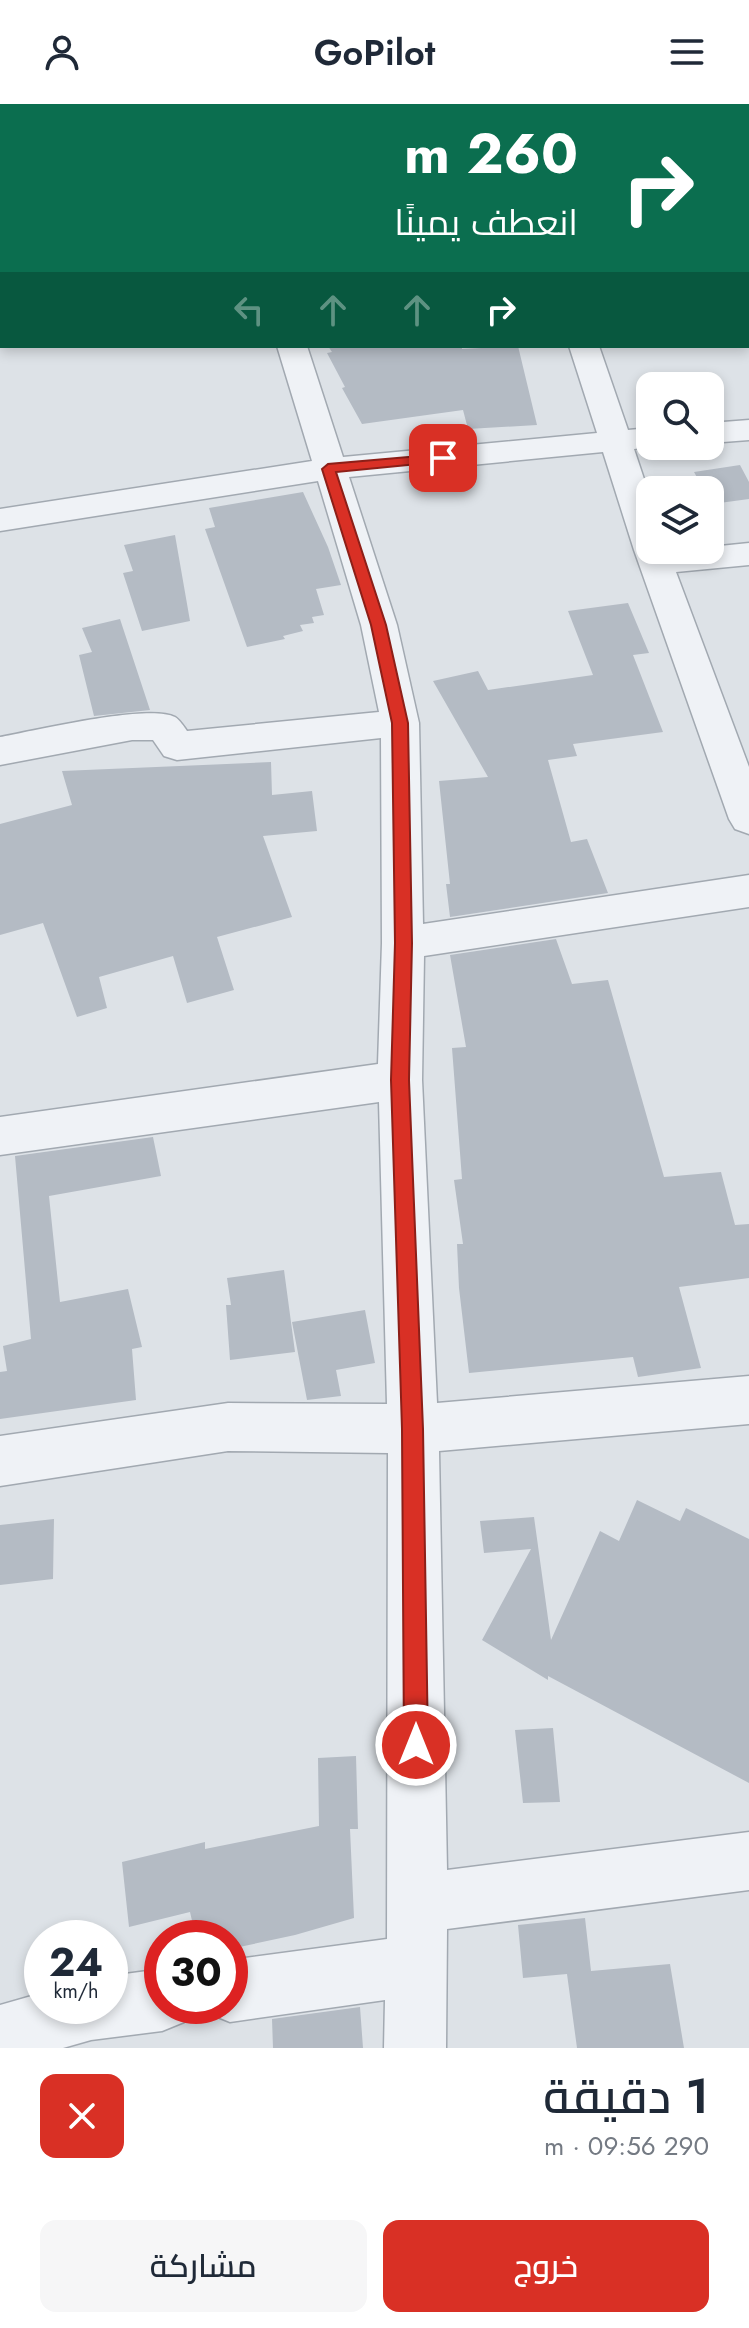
<!DOCTYPE html>
<html lang="ar">
<meta charset="utf-8">
<style>
body{margin:0;font-family:Jost,Cairo,sans-serif;background:#f6f6f7;color:#1f2937;direction:rtl;height:100vh;display:flex;flex-direction:column;font-size:30px;white-space:nowrap}
*{box-sizing:border-box;margin:0}
p{font-size:26px;color:#747a83}
.icon{flex:none;width:44px;height:44px;fill:none;stroke:currentColor;stroke-width:2;stroke-linecap:round;stroke-linejoin:round}
.map{position:relative;height:1944px;overflow:hidden;direction:ltr}
.drawer{display:flex;flex-direction:column;background:#fff;flex:1}
.drawer>*{flex:none}
.hud{position:absolute;left:0px;top:0px;width:750px;height:244px;box-shadow:0 4px 12px #0003;direction:rtl;background:#0b6e4f;color:#fff;overflow:hidden}
.fabs{position:absolute;left:636px;top:268px;display:grid;gap:16px}
.fabs a{display:grid;place-items:center;width:88px;height:88px;border-radius:16px;background:#fff;box-shadow:0 4px 12px #0003;font-size:40px}
.speed{position:absolute;left:24px;top:1816px;display:flex;gap:16px;font-size:40px;font-weight:700;text-align:center}
.speed>*{display:grid;place-content:center;width:104px;height:104px;border-radius:50%;background:#fff;box-shadow:0 4px 12px #0003;line-height:1}
.speed small{font-size:20px;font-weight:400}
.speed .limit{border:12px solid #d22;background:#fff;color:#111}
.pin{position:absolute;display:grid;place-items:center;width:68px;height:68px;color:#fff;margin:-34px;border-radius:16px;box-shadow:0 4px 12px #0006}
.me{position:absolute;width:88px;margin:-44px;rotate:0deg;stroke-linejoin:round;filter:drop-shadow(0 0 6px #0008)}
.turn{display:flex;align-items:center;gap:28px;height:168px;padding:0 40px;font-size:36px}
.turn .icon{width:104px;height:104px;stroke-width:2.5}
.turn b{display:block;font-size:56px;line-height:68px}
.lanes{display:flex;align-items:center;height:76px;padding:0 40px;background:#0003;justify-content:center;gap:40px;direction:ltr}
.lanes .off{opacity:.35}
.round{display:grid;place-items:center;flex:none;width:84px;height:84px;border-radius:16px;background:#f6f6f7}
.headline{display:flex;align-items:center;justify-content:space-between;height:136px;padding:0 40px}
h1{font-size:48px;font-weight:600;line-height:60px}
.button{display:flex;gap:16px;margin-top:auto;padding:16px 40px}
.button a{flex:1;height:92px;border-radius:16px;background:#d93025;color:#fff;font-size:32px;font-weight:600;line-height:92px;text-align:center}
.button a+a{background:#f6f6f7;color:#1f2937}
header{display:flex;justify-content:space-between;align-items:center;height:104px;padding:0 40px;background:#fff;font-size:36px;font-weight:600}
.map>svg:first-child{display:block}
.building{fill:#b4bbc4}
.lines{fill:none;stroke-linecap:round;stroke-linejoin:round}
.street-casing{stroke:#a2a9b1;stroke-width:3}
.street{fill:#eff2f6;fill-rule:evenodd}
.route{fill:#d93025;stroke:#8d1f18;stroke-width:2}
</style>
<header><svg class="icon" aria-label="menu" viewBox="0 0 24 24"><path d="M4 6h16M4 12h16M4 18h16"/></svg>GoPilot<svg class="icon" aria-label="person" viewBox="0 0 24 24"><circle cx="12" cy="8" r="4"/><path d="M4 21q1-7 8-7t8 7"/></svg></header>
<div class="map">
<svg width="749" height="1944" viewBox="0 0 749 1944">
<rect width="100%" height="100%" fill="#dde2e7"/>
<path class="building" d="M328,242H462V245L518,242L537,321L468,325L463,306L362,320L342,284L345,283L327,249L332,248Z
M740,361L749,378V395L712,400L710,386H704L694,368Z
M303,388L328,443L341,481L316,485L324,511L312,513L314,519L300,521L303,527L283,532L285,535L247,543L205,425L215,423L209,404Z
M175,431L190,517L142,527L123,469L133,467L124,441Z
M628,499L649,549L633,551L663,628L573,640L577,652L548,656L571,738L587,735L608,789L450,813L446,780H450L439,677L488,673L433,577L478,567L488,586L593,571L568,507Z
M120,515L150,606L94,612L79,551L92,548L82,524Z
M271,658L272,691L312,687L317,727L263,732L292,813L217,833L234,886L187,899L173,852L99,873L107,904L77,913L43,819L0,831V720L72,701L62,667Z
M556,835L572,880L608,876L664,1073L721,1068L735,1121L749,1120V1174L679,1183L701,1264L638,1273L633,1253L469,1269L459,1184L457,1140H463L454,1076L462,1075L452,944L466,943L450,851Z
M153,1033L161,1072L49,1092L60,1198L128,1185L142,1243L132,1245L136,1296L0,1315V1268L7,1267L3,1242L31,1235L15,1052Z
M284,1166L295,1248L230,1256L226,1201H231L227,1174Z
M365,1206L375,1259L336,1266L341,1292L307,1296L292,1218Z
M637,1396L680,1417L686,1404L749,1435V1679L548,1572V1576L482,1536L531,1445L484,1449L480,1417L534,1413L551,1536L600,1427L619,1437Z
M54,1415L53,1475L0,1481V1421Z
M553,1624L560,1698L523,1699L515,1626Z
M356,1652L358,1725H350L354,1814L295,1831L230,1845V1834H196L190,1808L129,1823L122,1758L205,1738V1745L319,1722L318,1654Z
M585,1814L591,1867L670,1860L684,1944H577L567,1870L523,1874L518,1821Z
M360,1903L363,1944H273L272,1915Z"/>
<g class="lines">
<g class="street-casing">
<path id="street" d="M211,0H237V2H211Z
M325,0H376L324,2Z
M493,0H519V2H493Z
M0,26H2V42H0Z
M0,77H2V93H0Z
M748,117H749V133H748Z
M277,242H307L343,353L597,329L569,242H599L628,326L650,324V342H657L634,345L650,393V446H710V443L749,439V461L676,468L749,663V730L735,725L729,715L634,446L603,348L349,373L397,521L419,619L423,820L749,771V803L424,852L422,976L437,1299L749,1272V1320L439,1347L447,1766L749,1728V1786L447,1825L446,1944H384L385,1896L230,1918L208,1909L206,1902H230V1856L387,1835L388,1349L228,1347L0,1382V1332L228,1299L387,1300L379,998L0,1051V1013L378,960L382,839L381,634L177,656L164,652L153,636H132L0,661V633C33,627 149,599 175,613C180,616 184,623 187,627L379,608L361,521L318,377L0,427V405L312,357Z
M749,316V336L710,339V319Z
M162,1865V1902H190L184,1918L162,1927L91,1936L63,1944H0V1901L42,1889V1902H110V1872Z"/>
</g>
<use href="#street" class="street"/>
</g>
<path class="route" d="M443,350L448,351V357L336,368L386,521L408,619L412,839L409,976L423,1325L428,1641L424,1649L416,1652L408,1649L404,1641L402,1325L391,976L395,839L392,619L371,521L322,365L328,360Z"/>
</svg>
<div class="fabs">
<a><svg class="icon" aria-label="search" viewBox="0 0 24 24"><circle cx="10" cy="10" r="6"/><path d="M15 15l6 6"/></svg></a>
<a><svg class="icon" aria-label="layers" viewBox="0 0 24 24"><path d="M12 4l9 5-9 5-9-5zM3 14l9 5 9-5"/></svg></a>
</div>
<div class="speed"><div>24<small>km/h</small></div><div class="limit">30</div></div>
<div class="pin" style="left:443px;top:354px;background:#d93025"><svg class="icon" aria-label="arrive" viewBox="0 0 24 24"><path d="M6 21V4h12l-3 4 3 4H6"/></svg></div>
<svg class="me" style="left:416px;top:1641px" viewBox="-20 -20 40 40"><circle r="17" fill="#d93025" stroke="#fff" stroke-width="3"/><path d="M0-11L8 9 0 5-8 9z" fill="#fff"/></svg>
<div class="hud">
<div class="turn"><svg class="icon" aria-label="right" viewBox="0 0 24 24"><path d="M7 20v-9h11M14 6l5 5-5 5"/></svg><div><b>260 m</b>انعطف يمينًا</div></div>
<div class="lanes"><svg class="icon off" aria-label="left" viewBox="0 0 24 24"><path d="M17 20v-9H6M10 6l-5 5 5 5"/></svg><svg class="icon off" aria-label="ahead" viewBox="0 0 24 24"><path d="M12 20V5M6 11l6-6 6 6"/></svg><svg class="icon off" aria-label="ahead" viewBox="0 0 24 24"><path d="M12 20V5M6 11l6-6 6 6"/></svg><svg class="icon" aria-label="right" viewBox="0 0 24 24"><path d="M7 20v-9h11M14 6l5 5-5 5"/></svg></div>
</div>
</div>
<section class="drawer">
<div class="headline"><div><h1>1 دقيقة</h1><p>290 m · 09:56</p></div><a class="round" style="background:#d93025;color:#fff"><svg class="icon" aria-label="close" viewBox="0 0 24 24"><path d="M6 6l12 12M18 6L6 18"/></svg></a></div>
<div class="button"><a>خروج</a><a>مشاركة</a></div>
</section>
